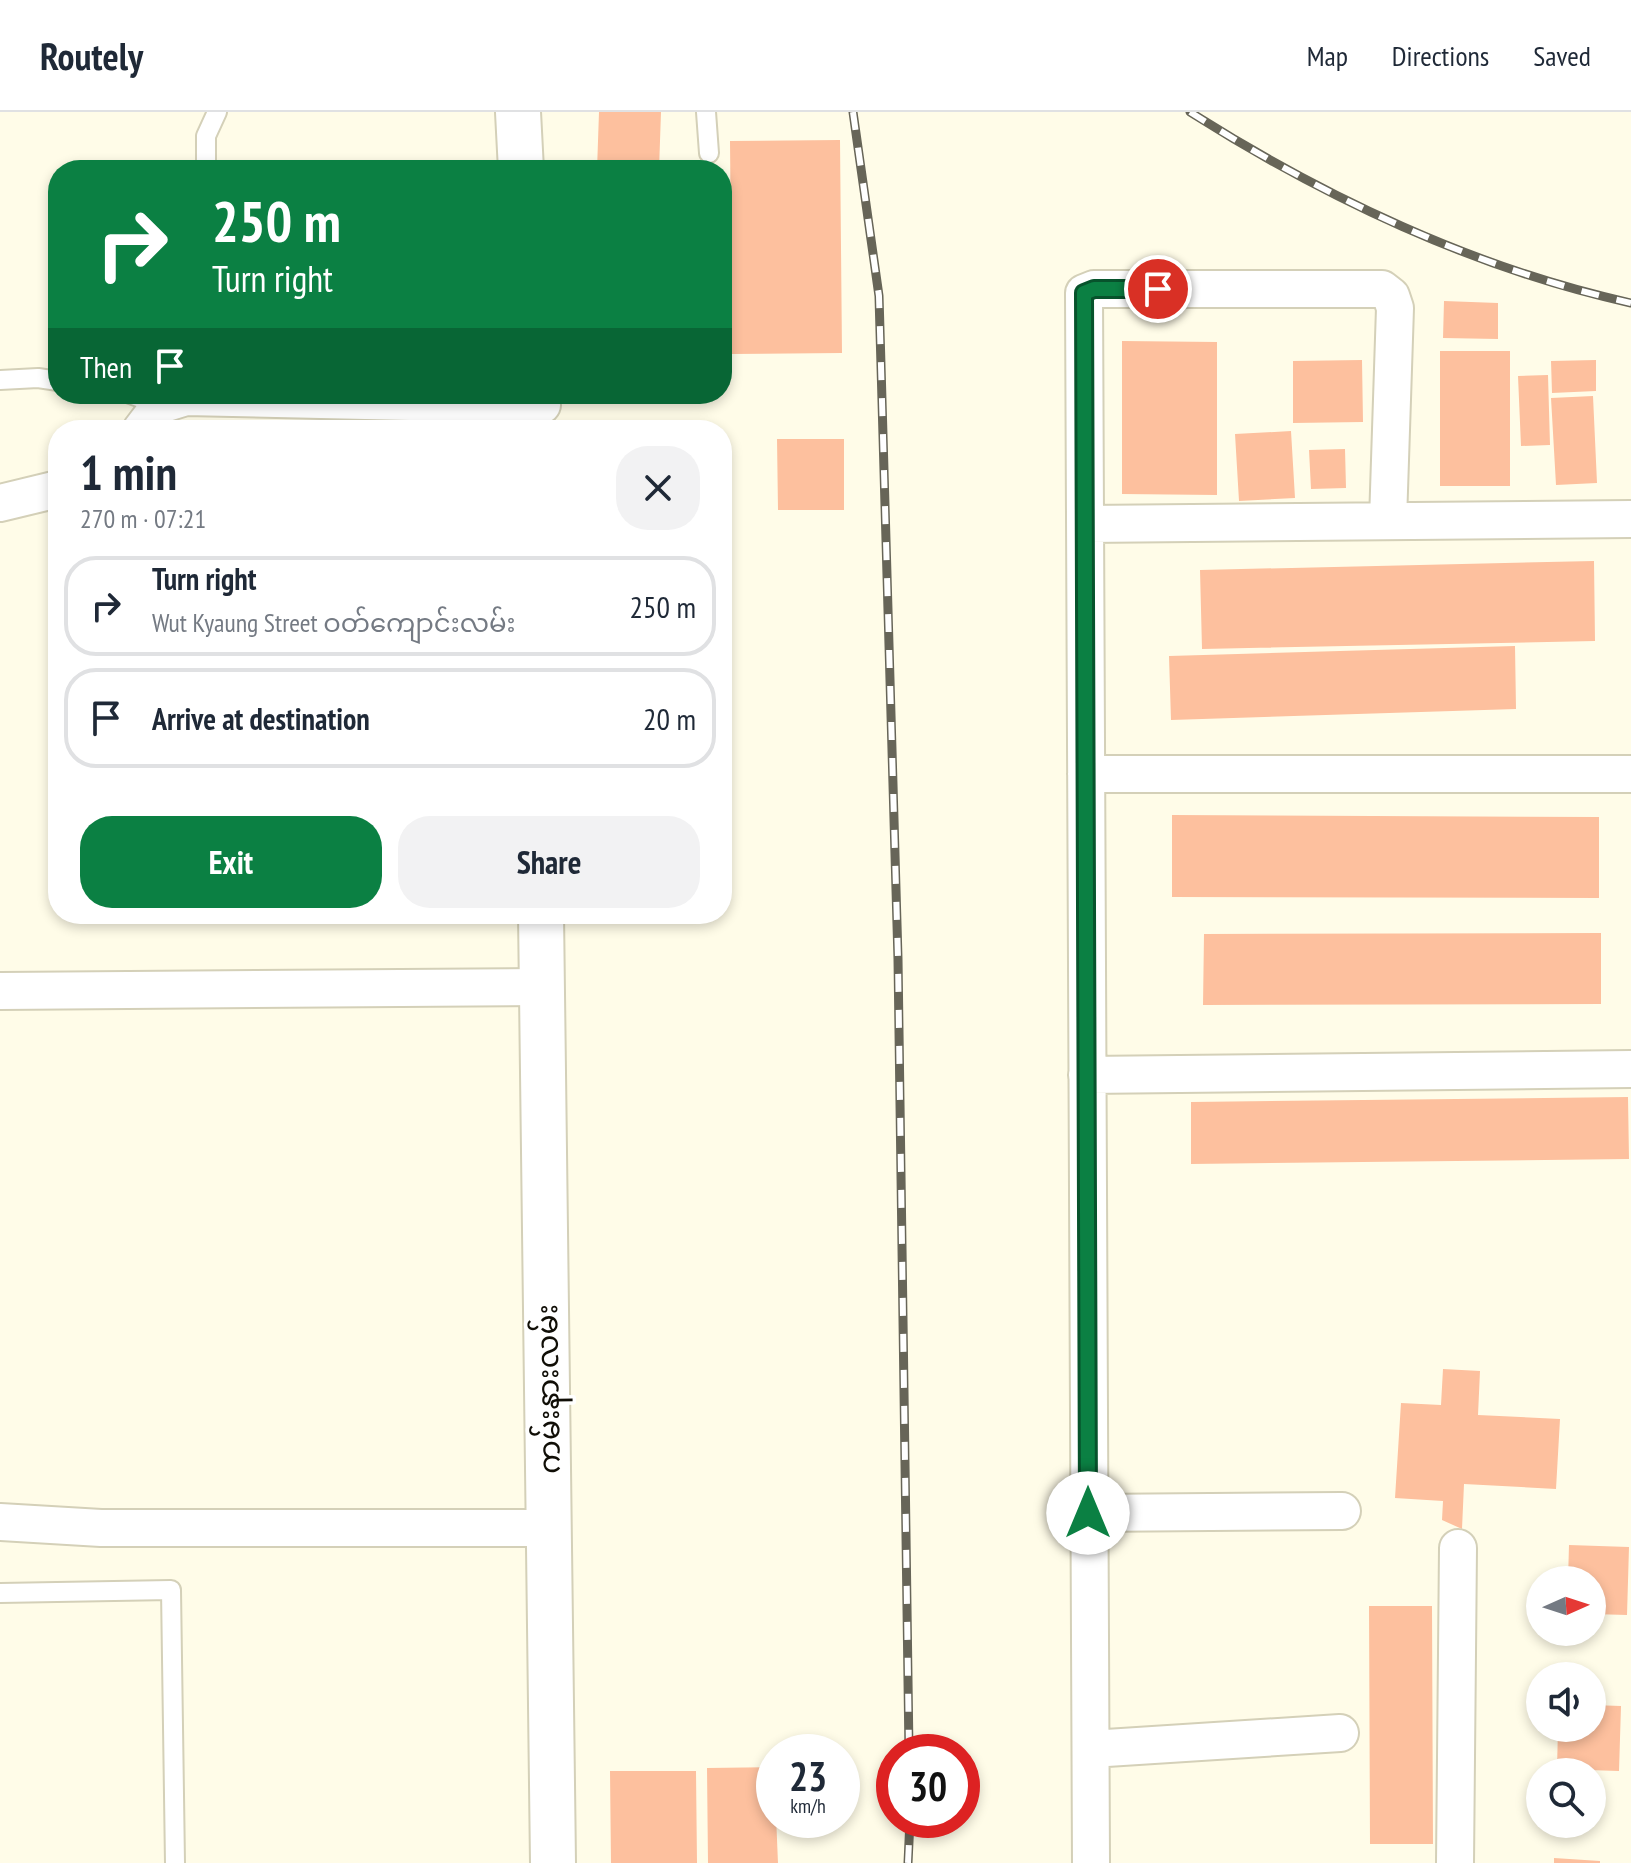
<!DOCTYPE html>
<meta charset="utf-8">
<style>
body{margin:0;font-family:"PT Sans Narrow","Noto Sans Myanmar",sans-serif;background:#f2f2f3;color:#1f2937;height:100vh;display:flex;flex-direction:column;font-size:30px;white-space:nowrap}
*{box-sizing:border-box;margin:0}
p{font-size:26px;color:#747a83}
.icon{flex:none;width:44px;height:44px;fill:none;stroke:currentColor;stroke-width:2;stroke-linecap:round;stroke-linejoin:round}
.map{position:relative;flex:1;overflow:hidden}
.sheet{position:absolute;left:48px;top:308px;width:684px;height:504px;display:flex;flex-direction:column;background:#fff;border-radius:32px;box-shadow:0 4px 12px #0003}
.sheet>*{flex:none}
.guide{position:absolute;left:48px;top:48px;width:684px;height:244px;border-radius:32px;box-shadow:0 4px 12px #0003;background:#0b8043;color:#fff;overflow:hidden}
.needle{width:52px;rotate:87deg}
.buttons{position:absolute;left:1526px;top:1454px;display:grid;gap:16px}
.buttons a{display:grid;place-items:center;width:80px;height:80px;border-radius:50%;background:#fff;box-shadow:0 4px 12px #0003;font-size:40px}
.speed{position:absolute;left:756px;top:1622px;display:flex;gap:16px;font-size:40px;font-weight:700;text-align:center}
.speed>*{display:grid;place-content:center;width:104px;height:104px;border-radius:50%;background:#fff;box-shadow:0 4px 12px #0003;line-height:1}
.speed small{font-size:20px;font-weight:400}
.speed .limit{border:12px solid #d22;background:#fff;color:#111}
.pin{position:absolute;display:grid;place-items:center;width:68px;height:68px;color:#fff;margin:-34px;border:4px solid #fff;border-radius:50%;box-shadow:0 2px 8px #0007}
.me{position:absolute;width:88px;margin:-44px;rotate:0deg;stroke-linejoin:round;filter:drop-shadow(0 0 6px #0008)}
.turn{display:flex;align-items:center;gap:28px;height:168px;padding:0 32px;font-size:36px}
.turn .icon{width:104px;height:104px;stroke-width:2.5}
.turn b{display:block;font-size:56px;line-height:68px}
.then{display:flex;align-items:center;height:76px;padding:0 32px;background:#0003;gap:16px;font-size:30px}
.round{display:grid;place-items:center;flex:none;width:84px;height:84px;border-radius:32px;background:#f2f2f3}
.headline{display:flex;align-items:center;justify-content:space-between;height:136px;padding:0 32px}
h1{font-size:48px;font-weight:700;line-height:60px}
.cta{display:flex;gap:16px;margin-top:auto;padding:16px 32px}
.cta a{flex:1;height:92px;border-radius:32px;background:#0b8043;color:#fff;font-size:32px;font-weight:700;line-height:92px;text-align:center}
.cta a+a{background:#f2f2f3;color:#1f2937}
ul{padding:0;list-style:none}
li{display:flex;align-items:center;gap:24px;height:100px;margin:0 16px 12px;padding:0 16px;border:4px solid #e0e1e3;border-radius:32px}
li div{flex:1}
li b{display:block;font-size:30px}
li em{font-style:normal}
header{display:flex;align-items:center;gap:48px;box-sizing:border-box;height:112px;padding:0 40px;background:#fff;border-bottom:2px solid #e0e1e3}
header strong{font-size:38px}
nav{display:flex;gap:44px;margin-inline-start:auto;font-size:28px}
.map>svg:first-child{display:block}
.building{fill:#fdc09e}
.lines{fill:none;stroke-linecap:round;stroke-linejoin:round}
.lane-casing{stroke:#d4d0b8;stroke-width:22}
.street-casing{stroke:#d4d0b8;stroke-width:40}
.secondary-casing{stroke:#d4d0b8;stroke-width:48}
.lane{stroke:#fff;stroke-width:18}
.street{stroke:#fff;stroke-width:36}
.secondary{stroke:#fff;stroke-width:44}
.rail-casing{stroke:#676558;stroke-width:9}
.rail{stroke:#fff;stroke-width:6;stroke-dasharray:18;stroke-linecap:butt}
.route-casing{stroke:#07532c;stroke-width:20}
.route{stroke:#0b8043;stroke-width:14}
.labels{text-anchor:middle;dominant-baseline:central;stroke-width:7;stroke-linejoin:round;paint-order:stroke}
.street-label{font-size:30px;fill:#100e06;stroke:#fff}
</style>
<header>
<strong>Routely</strong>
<nav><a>Map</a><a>Directions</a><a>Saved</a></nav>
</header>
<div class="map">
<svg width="1631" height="1751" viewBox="0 0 1631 1751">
<rect width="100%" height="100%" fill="#fffce8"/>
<path class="building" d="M599,0H661L659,58H597Z
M840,28L842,241L732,242L730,29Z
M1444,189L1498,191V227L1443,226Z
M1122,229L1217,230V383L1122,382Z
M1440,239H1510V374H1440Z
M1362,248L1363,310L1293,311V249Z
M1596,248V279L1552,281L1551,249Z
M1548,263L1550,333L1521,334L1518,264Z
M1593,284L1597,371L1556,373L1551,286Z
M1291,319L1295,386L1239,389L1235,322Z
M777,327H844V398H778Z
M1345,337L1346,376L1311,377L1309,338Z
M1594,449L1595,529L1202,537L1200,458Z
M1515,534L1516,597L1171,608L1169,544Z
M1172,703L1599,705V786L1172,785Z
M1601,821V892L1203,893L1204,822Z
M1628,985L1629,1047L1191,1052V990Z
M1443,1257L1480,1259L1478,1303L1560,1307L1556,1377L1464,1372L1462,1417L1442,1408L1443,1389L1395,1386L1401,1291L1441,1293Z
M1569,1433L1629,1435L1627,1503L1592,1502V1468H1568Z
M1369,1494H1432L1433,1732H1370Z
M1592,1593L1621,1594L1619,1659L1557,1657L1558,1616H1592Z
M774,1655L778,1751H708L707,1656Z
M610,1659H696L697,1751H611Z
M1554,1746L1600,1749V1751H1554Z"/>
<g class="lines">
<g class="lane-casing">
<path id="lane" d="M706,0L709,41
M206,58V24L217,0
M0,268L38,266L58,269
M130,282L160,293
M0,1481L171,1478L175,1751"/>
</g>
<g class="street-casing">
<path id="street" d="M141,318L160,293L186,285L542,293
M0,391L58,377
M1086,412L1631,407
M1086,662H1631
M0,879L541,875
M1087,963L1631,957
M1088,1401L1342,1399
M0,1410L101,1416H532
M1091,1637L1340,1621
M1091,1751L1084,181L1094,177H1382L1391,184L1395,196L1388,409
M1455,1751L1458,1436"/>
</g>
<g class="secondary-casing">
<path id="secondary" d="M518,0L521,58
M529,282V318
M541,802L553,1751"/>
</g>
<use href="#lane" class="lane"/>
<use href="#street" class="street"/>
<use href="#secondary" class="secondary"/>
<g class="rail-casing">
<path id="rail" d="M853,0L879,184L898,847L909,1640
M1190,0C1324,85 1476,157 1631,191
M908,1751L910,1708"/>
</g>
<use href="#rail" class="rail"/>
</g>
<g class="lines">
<g class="route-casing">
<path id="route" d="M1088,1401L1084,181L1094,177H1158"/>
</g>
<use href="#route" class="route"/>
</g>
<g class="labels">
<g class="street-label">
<text transform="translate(547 1277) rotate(-91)">ကမ်းနားလမ်း</text>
</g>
</g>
</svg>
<div class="buttons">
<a><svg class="needle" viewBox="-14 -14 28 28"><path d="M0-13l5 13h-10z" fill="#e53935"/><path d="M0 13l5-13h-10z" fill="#747a83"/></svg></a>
<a><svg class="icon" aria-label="sound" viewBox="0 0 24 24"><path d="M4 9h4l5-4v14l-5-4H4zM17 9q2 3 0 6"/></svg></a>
<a><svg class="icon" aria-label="search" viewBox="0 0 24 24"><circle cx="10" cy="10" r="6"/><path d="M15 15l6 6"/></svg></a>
</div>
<div class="speed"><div>23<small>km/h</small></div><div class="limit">30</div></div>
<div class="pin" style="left:1158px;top:177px;background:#d93025"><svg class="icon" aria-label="arrive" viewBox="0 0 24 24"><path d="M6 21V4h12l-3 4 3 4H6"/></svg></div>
<svg class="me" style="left:1088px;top:1401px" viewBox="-20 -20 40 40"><circle r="19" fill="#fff"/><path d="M0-13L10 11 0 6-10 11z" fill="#0b8043"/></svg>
<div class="guide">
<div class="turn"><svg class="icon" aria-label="right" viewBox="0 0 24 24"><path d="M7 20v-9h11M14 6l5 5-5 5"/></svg><div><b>250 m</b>Turn right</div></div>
<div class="then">Then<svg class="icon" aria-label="arrive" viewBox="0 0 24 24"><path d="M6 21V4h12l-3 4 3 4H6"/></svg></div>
</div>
<section class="sheet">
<div class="headline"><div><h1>1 min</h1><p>270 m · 07:21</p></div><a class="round"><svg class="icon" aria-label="close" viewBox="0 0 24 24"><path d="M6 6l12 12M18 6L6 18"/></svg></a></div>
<ul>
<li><svg class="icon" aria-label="right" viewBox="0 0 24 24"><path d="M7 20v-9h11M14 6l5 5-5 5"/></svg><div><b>Turn right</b><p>Wut Kyaung Street ဝတ်ကျောင်းလမ်း</p></div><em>250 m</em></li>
<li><svg class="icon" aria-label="arrive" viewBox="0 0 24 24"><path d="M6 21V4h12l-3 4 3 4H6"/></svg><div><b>Arrive at destination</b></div><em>20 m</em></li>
</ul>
<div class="cta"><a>Exit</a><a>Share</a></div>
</section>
</div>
